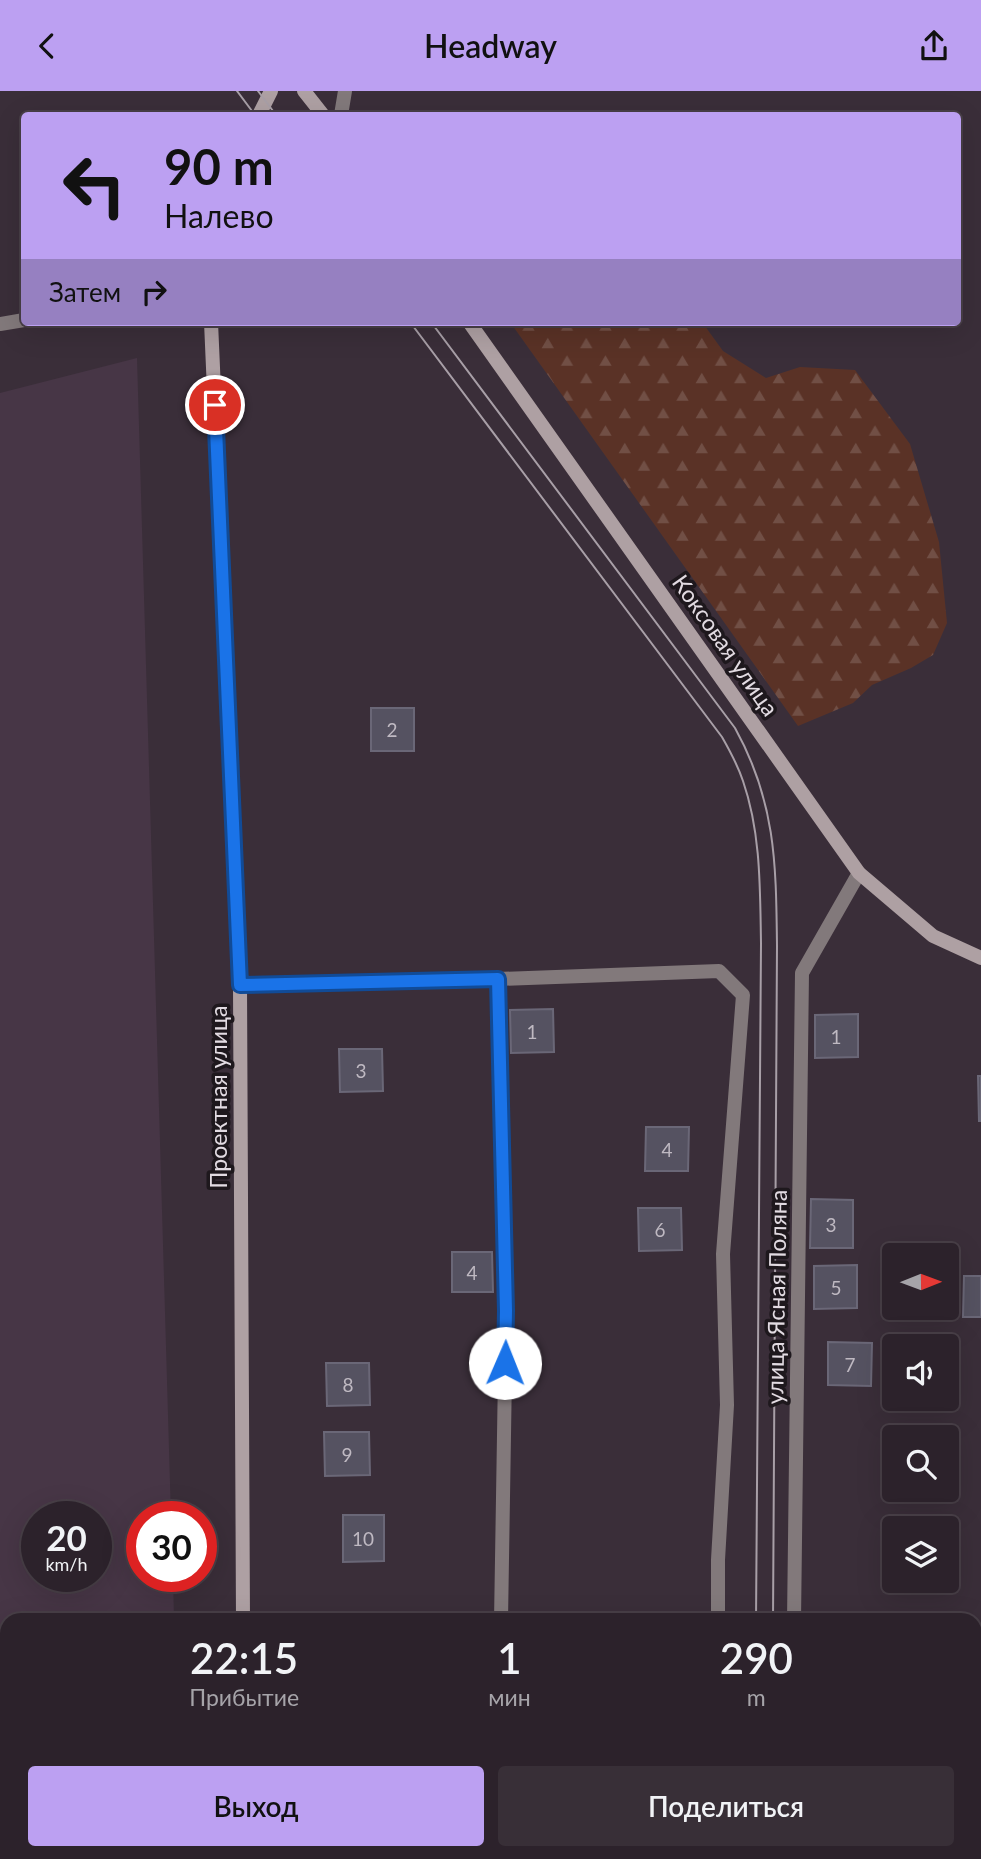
<!DOCTYPE html>
<html lang="ru">
<meta charset="utf-8">
<style>
body{margin:0;font-family:Lato,sans-serif;background:#382f37;color:#f1f3f6;height:100vh;display:flex;flex-direction:column;font-size:26px;white-space:nowrap}
*{box-sizing:border-box;margin:0}
p{font-size:23px;color:#a6a4a9}
.icon{flex:none;width:38px;height:38px;fill:none;stroke:currentColor;stroke-width:2;stroke-linecap:round;stroke-linejoin:round}
.map{position:relative;flex:1;overflow:hidden}
.side{position:absolute;left:0px;top:1522px;width:982px;height:247px;display:flex;flex-direction:column;background:#2c222b;border-radius:21px 21px 0 0;box-shadow:0 7px 28px #0002,0 0 0 2px #483f47}
.side>*{flex:none}
.hud{position:absolute;left:21px;top:21px;width:940px;height:214px;border-radius:7px;box-shadow:0 7px 28px #0002,0 0 0 2px #483f47;background:#bca0f2;color:#111;overflow:hidden}
.needle{width:46px;rotate:89deg}
.fabs{position:absolute;left:882px;top:1152px;display:grid;gap:14px}
.fabs a{display:grid;place-items:center;width:77px;height:77px;border-radius:7px;background:#2c222b;box-shadow:0 7px 28px #0002,0 0 0 2px #483f47;font-size:35px}
.speed{position:absolute;left:21px;top:1410px;display:flex;gap:14px;font-size:35px;font-weight:700;text-align:center}
.speed>*{display:grid;place-content:center;width:91px;height:91px;border-radius:50%;background:#2c222b;box-shadow:0 7px 28px #0002,0 0 0 2px #483f47;line-height:1}
.speed small{font-size:18px;font-weight:400}
.speed .limit{border:10px solid #d22;background:#fff;color:#111}
.pin{position:absolute;display:grid;place-items:center;width:60px;height:60px;color:#fff;margin:-30px;border:4px solid #fff;border-radius:50%;box-shadow:0 2px 7px #0007}
.me{position:absolute;width:77px;margin:-38px;rotate:1deg;stroke-linejoin:round;filter:drop-shadow(0 0 5px #0008)}
.turn{display:flex;align-items:center;gap:24px;height:147px;padding:0 28px;font-size:32px}
.turn .icon{width:91px;height:91px;stroke-width:2.5}
.turn b{display:block;font-size:49px;line-height:60px}
.then{display:flex;align-items:center;height:66px;padding:0 28px;background:#0003;gap:14px;font-size:26px}
.eta{display:flex;justify-content:space-evenly;align-items:center;height:119px;text-align:center}
.eta b{font-size:42px;font-weight:600;line-height:49px}
.primary-button{display:flex;gap:14px;margin-top:auto;padding:14px 28px}
.primary-button a{flex:1;height:80px;border-radius:7px;background:#bca0f2;color:#111;font-size:28px;font-weight:600;line-height:80px;text-align:center}
.primary-button a+a{background:#382f37;color:#f1f3f6}
header{display:flex;justify-content:space-between;align-items:center;height:91px;padding:0 28px;background:#bca0f2;color:#111;font-size:32px;font-weight:600}
.map>svg:first-child{display:block}
.built{fill:#473646;fill-rule:evenodd}
.forest{fill:url(#forest-firs)}
.building{fill:#555261;stroke:#6a6777;stroke-width:2}
.lines{fill:none;stroke-linecap:round;stroke-linejoin:round}
.service{stroke:#82797b;stroke-width:14}
.minor{stroke:#82797b;stroke-width:14}
.secondary{stroke:#aea0a3;stroke-width:14}
.tram{stroke:#a89fa7;stroke-width:2}
.route-casing{stroke:#114b97;stroke-width:18}
.route{stroke:#1a73e8;stroke-width:12}
.labels{text-anchor:middle;dominant-baseline:central;stroke-width:7;stroke-linejoin:round;paint-order:stroke}
.number-label{font-size:19px;fill:#bfb9c2}
.street-label{font-size:23px;fill:#e2dbe2;stroke:#1e181d}
</style>
<header><svg class="icon" aria-label="back" viewBox="0 0 24 24"><path d="M15 5l-7 7 7 7"/></svg>Headway<svg class="icon" aria-label="share" viewBox="0 0 24 24"><path d="M12 15V3M7 8l5-5 5 5M5 13v7h14v-7"/></svg></header>
<div class="map">
<svg width="981" height="1768" viewBox="0 0 981 1768">
<defs>
<pattern id="forest-firs" width="22" height="20" patternUnits="userSpaceOnUse" patternTransform="scale(1.75)"><rect width="22" height="20" fill="#5a3226"/><path d="M5 1l3.5 6h-7zM16 11l3.5 6h-7z" fill="#714f45"/></pattern>
</defs>
<rect width="100%" height="100%" fill="#3a2e39"/>
<path class="built" d="M137,267L171,1426H142V1486H173L174,1529L7,1530V1762H181V1768H0V302ZM37,1426H96V1486H37Z"/>
<path class="forest" d="M510,231H702L723,260L766,287L800,276L855,279L910,353L939,451L947,532L933,564L911,577L872,594L853,612L798,635Z"/>
<path class="building" d="M371,617H414V660H371Z
M553,918L554,961L511,962L510,919Z
M858,923V966L815,967V924Z
M339,958H382L383,1000L340,1001Z
M978,985H981V1030H979Z
M646,1036H689L688,1080H645Z
M811,1108L853,1109V1157H810Z
M638,1117H681L682,1159L639,1160Z
M452,1161H492L493,1201H452Z
M857,1174V1217L814,1218V1175Z
M964,1185H981V1226H963Z
M828,1251L872,1252L871,1295L828,1294Z
M326,1272H369L370,1314L327,1315Z
M324,1341H369L370,1384L325,1385Z
M343,1424H384V1470L343,1471Z
M319,1762H362V1768H319Z"/>
<g class="lines">
<path class="service" d="M341,24L345,0"/>
<path class="minor" d="M0,233L24,229
M498,888L506,1220L501,1530
M240,894L498,888L719,880L743,904L723,1163L727,1314L718,1469V1530
M794,1530L802,882L859,782
M975,1623H981
M724,1768V1762
M791,1768V1762
M981,1768V1764"/>
<path class="secondary" d="M304,0L323,24
M259,24L271,0
M211,231L240,894L243,1530
M469,231L859,782L933,845L981,867
M245,1762V1768"/>
<path class="tram" d="M237,0L255,24
M258,0L276,24
M410,231L722,646C730,660 738,675 743,690C761,742 760,798 761,852L756,1530
M431,231L735,637C776,711 776,773 777,855L773,1530
M755,1768V1762
M771,1768V1762"/>
</g>
<g class="lines">
<g class="route-casing">
<path id="route" d="M215,314L240,894L498,888L506,1220L505,1272"/>
</g>
<use href="#route" class="route"/>
</g>
<g class="labels">
<g class="number-label">
<text x="392" y="638">2</text>
<text x="532" y="940">1</text>
<text x="836" y="945">1</text>
<text x="361" y="979">3</text>
<text x="667" y="1058">4</text>
<text x="831" y="1133">3</text>
<text x="660" y="1138">6</text>
<text x="472" y="1181">4</text>
<text x="836" y="1196">5</text>
<text x="850" y="1273">7</text>
<text x="348" y="1293">8</text>
<text x="347" y="1363">9</text>
<text x="363" y="1447">10</text>
</g>
<g class="street-label">
<text transform="translate(726 554) rotate(55)">Коксовая улица</text>
<text transform="translate(218 1006) rotate(-90)">Проектная улица</text>
<text transform="translate(776 1206) rotate(-89)">улица Ясная Поляна</text>
</g>
</g>
</svg>
<div class="fabs">
<a><svg class="needle" viewBox="-14 -14 28 28"><path d="M0-13l5 13h-10z" fill="#e53935"/><path d="M0 13l5-13h-10z" fill="#a6a4a9"/></svg></a>
<a><svg class="icon" aria-label="sound" viewBox="0 0 24 24"><path d="M4 9h4l5-4v14l-5-4H4zM17 9q2 3 0 6"/></svg></a>
<a><svg class="icon" aria-label="search" viewBox="0 0 24 24"><circle cx="10" cy="10" r="6"/><path d="M15 15l6 6"/></svg></a>
<a><svg class="icon" aria-label="layers" viewBox="0 0 24 24"><path d="M12 4l9 5-9 5-9-5zM3 14l9 5 9-5"/></svg></a>
</div>
<div class="speed"><div>20<small>km/h</small></div><div class="limit">30</div></div>
<div class="pin" style="left:215px;top:314px;background:#d93025"><svg class="icon" aria-label="arrive" viewBox="0 0 24 24"><path d="M6 21V4h12l-3 4 3 4H6"/></svg></div>
<svg class="me" style="left:505px;top:1272px" viewBox="-20 -20 40 40"><circle r="19" fill="#fff"/><path d="M0-13L10 11 0 6-10 11z" fill="#1a73e8"/></svg>
<div class="hud">
<div class="turn"><svg class="icon" aria-label="left" viewBox="0 0 24 24"><path d="M17 20v-9H6M10 6l-5 5 5 5"/></svg><div><b>90 m</b>Налево</div></div>
<div class="then">Затем<svg class="icon" aria-label="right" viewBox="0 0 24 24"><path d="M7 20v-9h11M14 6l5 5-5 5"/></svg></div>
</div>
<section class="side">
<div class="eta">
<div><b>22:15</b><p>Прибытие</p></div>
<div><b>1</b><p>мин</p></div>
<div><b>290</b><p>m</p></div>
</div>
<div class="primary-button"><a>Выход</a><a>Поделиться</a></div>
</section>
</div>
